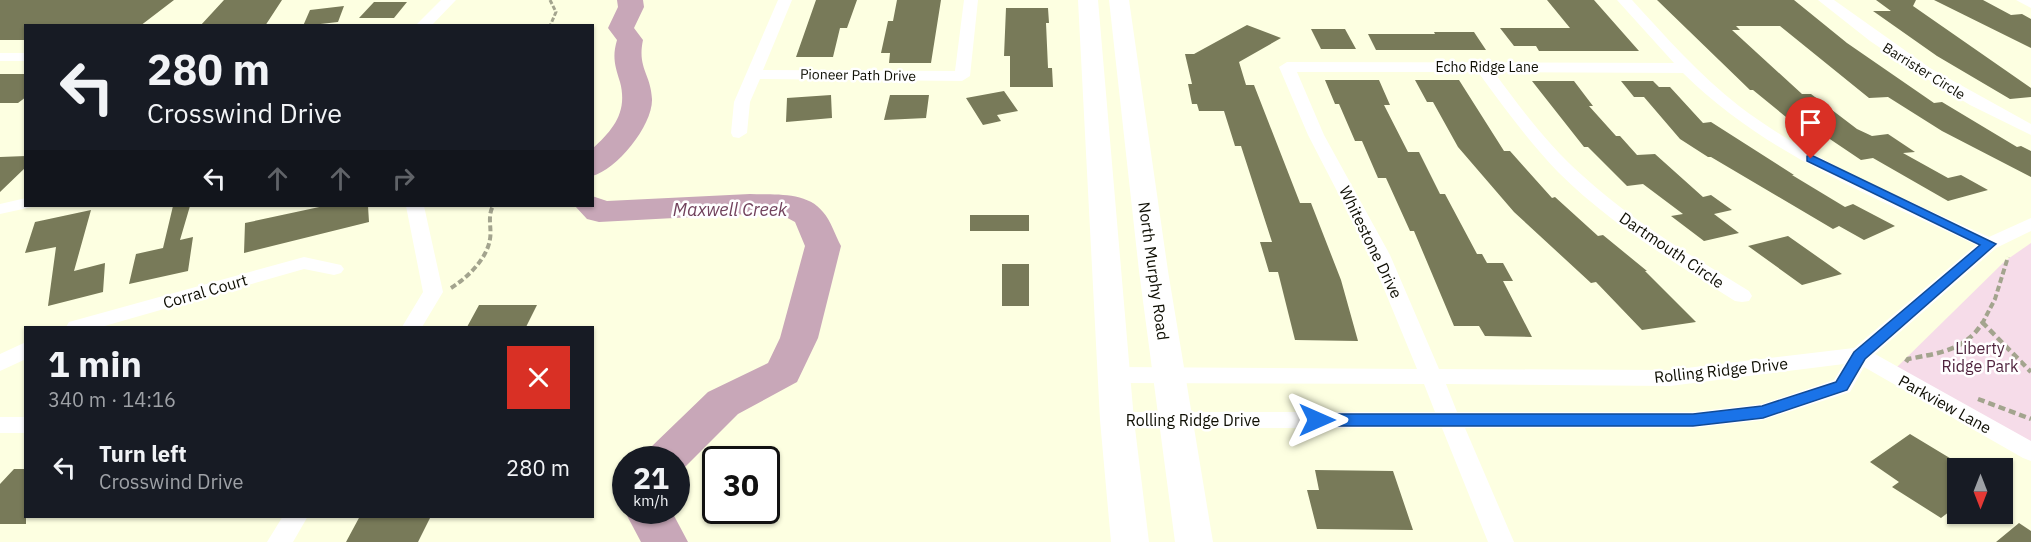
<!DOCTYPE html>
<meta charset="utf-8">
<style>
body{margin:0;font-family:"IBM Plex Sans",sans-serif;background:#242831;color:#f1f3f6;height:100vh;display:flex;flex-direction:column;font-size:22px;white-space:nowrap}
*{box-sizing:border-box;margin:0}
p{font-size:20px;color:#9ea1a6}
.icon{flex:none;width:33px;height:33px;fill:none;stroke:currentColor;stroke-width:2;stroke-linecap:round;stroke-linejoin:round}
.map{position:relative;flex:1;overflow:hidden}
.side{position:absolute;left:24px;top:326px;width:570px;height:192px;display:flex;flex-direction:column;background:#171b24;border-radius:0px;box-shadow:0 2px 4px #0004}
.side>*{flex:none}
.hud{position:absolute;left:24px;top:24px;width:570px;height:183px;border-radius:0px;box-shadow:0 2px 4px #0004;background:#171b24;color:#f1f3f6;overflow:hidden}
.needle{width:39px;rotate:180deg}
.tools{position:absolute;left:1947px;top:458px;display:grid;gap:12px}
.tools a{display:grid;place-items:center;width:66px;height:66px;border-radius:0px;background:#171b24;box-shadow:0 2px 4px #0004;font-size:30px}
.speed{position:absolute;left:612px;top:446px;display:flex;gap:12px;font-size:30px;font-weight:700;text-align:center}
.speed>*{display:grid;place-content:center;width:78px;height:78px;border-radius:50%;background:#171b24;box-shadow:0 2px 4px #0004;line-height:1}
.speed small{font-size:15px;font-weight:400}
.speed .limit{border:3px solid #111;border-radius:9px;background:#fff;color:#111}
.pin{position:absolute;display:grid;place-items:center;width:51px;height:51px;color:#fff;margin:-62px -26px;border-radius:50% 50% 50% 0;rotate:-45deg;box-shadow:0 0 6px #0007}
.pin .icon{rotate:45deg}
.me{position:absolute;width:66px;margin:-33px;rotate:90deg;stroke-linejoin:round;filter:drop-shadow(0 0 4px #0008)}
.turn{display:flex;align-items:center;gap:21px;height:126px;padding:0 24px;font-size:27px}
.turn .icon{width:78px;height:78px;stroke-width:2.5}
.turn b{display:block;font-size:42px;line-height:51px}
.lanes{display:flex;align-items:center;height:57px;padding:0 24px;background:#0003;justify-content:center;gap:30px;direction:ltr}
.lanes .off{opacity:.35}
.round{display:grid;place-items:center;flex:none;width:63px;height:63px;border-radius:0px;background:#242831}
.head{display:flex;align-items:center;justify-content:space-between;height:102px;padding:0 24px}
h1{font-size:36px;font-weight:700;line-height:45px}
ul{padding:0;list-style:none}
li{display:flex;align-items:center;gap:18px;height:78px;padding:0 24px}
li div{flex:1}
li b{display:block;font-size:22px}
li em{font-style:normal}
.map>svg:first-child{display:block}
.green{fill:#f6dce9}
.lines{fill:none;stroke-linecap:round;stroke-linejoin:round}
.river{fill:#c8a7b8;fill-rule:evenodd}
.building{fill:#787a59}
.path-far2{stroke:#a3a48e;stroke-width:3;stroke-dasharray:4.5 2;stroke-linecap:butt}
.path-far1{stroke:#a3a48e;stroke-width:4;stroke-dasharray:6 3;stroke-linecap:butt}
.path{stroke:#a3a48e;stroke-width:4.5;stroke-dasharray:7 4;stroke-linecap:butt}
.street{fill:#fff;fill-rule:evenodd}
.secondary{fill:#fff;fill-rule:evenodd}
.route{fill:#1a73e8;stroke:#114b97;stroke-width:1.5}
.labels{text-anchor:middle;dominant-baseline:central;stroke-width:5;stroke-linejoin:round;paint-order:stroke}
.far-street-label{font-size:14px;fill:#0f0f04;stroke:#fff}
.street-label{font-size:16px;fill:#0f0f04;stroke:#fff}
.park-label{font-size:16px;fill:#51253f;stroke:#fff}
.water-label{font-size:18px;font-style:italic;fill:#72435d;stroke:#fff}
</style>
<div class="map">
<svg width="2031" height="542" viewBox="0 0 2031 542">
<rect width="100%" height="100%" fill="#fdffe1"/>
<path class="green" d="M2031,243V444L1897,367L2005,261Z"/>
<g class="lines">
<path class="river" d="M617,0H643L644,7L634,28L643,40C637,68 651,74 652,99C653,125 617,170 592,176V149C613,130 628,112 620,82C615,66 612,57 617,40L608,28L618,7Z
M750,194C773,195 807,191 823,212C831,221 835,235 841,246L818,338L797,382L738,414L681,471L676,472V459H644L651,447L708,392L768,363L780,338L805,246L795,222L782,215L750,214L599,222L587,219L575,206H592V196L607,201Z
M626,508V510H671L688,542H641L624,510Z"/>
</g>
<path class="building" d="M0,0H174L140,26H26V40H0Z
M224,0H282L265,26H200Z
M816,0H857L847,28H840L833,57H796Z
M897,0H941L931,63H889L890,53H881L888,21H893Z
M1547,0H1594L1639,51H1539L1536,46H1514L1500,28H1570Z
M1657,0H1794L1847,43L1934,103L1942,102L2017,147L2021,146L2031,151V177L1942,131L1888,97L1869,98L1780,26H1736L1740,30H1732L1802,94H1811L1857,129L1872,136L1888,134L1915,152L1903,153L1948,178L1961,175L1988,190L1948,201L1873,158L1861,160L1809,125L1797,126L1753,90H1750Z
M1876,0H1916L1913,6L2031,88V97L2010,99L1937,56L1873,11H1891Z
M1934,0H1983L2011,15L2022,14L2031,19V48Z
M374,2H407L394,18H359Z
M344,6L338,22L303,26L310,10Z
M1006,8H1048L1049,23H1046L1048,68H1052L1053,87H1010V56H1004Z
M1247,25L1281,38L1239,62L1246,85H1254L1300,203H1311L1341,280L1358,341L1295,340L1278,272H1269L1260,242H1272L1241,146H1235L1224,111H1199L1197,104H1192L1188,84H1192L1185,54H1194Z
M1311,29H1345L1356,49H1321Z
M1434,32H1474L1486,50H1376L1368,34H1435Z
M0,74H26V97L18,103H0Z
M1325,80H1379L1390,105H1384L1408,152H1419L1440,194H1445L1477,254H1482L1487,263H1503L1513,281H1503L1532,337L1485,336L1479,326H1454L1414,231H1410L1386,178H1378L1362,141H1355L1339,104H1335Z
M1415,80H1459L1504,151H1510L1552,198L1555,197L1598,236L1603,235L1647,271H1645L1696,322L1642,330L1596,282L1591,283L1514,212L1458,147L1433,102H1427Z
M1532,81H1574L1593,106H1589L1616,136H1620L1637,155L1655,154L1703,197L1711,195L1732,210L1714,214L1739,233L1704,241L1671,216L1683,214L1643,184L1627,186L1588,147H1584Z
M1621,81H1653L1659,87H1670L1703,123L1711,122L1794,175H1792L1845,207L1853,204L1895,226L1864,240L1839,226L1833,229L1711,157H1708L1680,139L1644,97H1634Z
M1004,91L1018,111L997,115L1001,121L983,125L966,98Z
M831,95L832,118L786,122L787,98Z
M890,95H929L926,118L884,120Z
M26,156V167L0,192V157Z
M173,206H190L180,240L193,237L188,271L129,284L136,254L163,248Z
M324,206H368L369,222L244,253L245,223Z
M91,210L74,271L105,263L103,292L48,306L56,247L25,253L35,222Z
M970,215H1029V231H970Z
M1788,236L1842,274L1802,285L1748,246Z
M1002,264H1029V306H1002Z
M479,305H537L526,327H467Z
M1910,434L1958,463V505L1941,518L1892,487L1899,482L1870,462Z
M14,469H26V524H0V484Z
M1315,470L1393,471L1413,530L1317,529L1307,490H1319Z
M360,516H431L418,542H346Z
M2019,523L2031,531V542H1996Z"/>
<g class="lines">
<path class="path-far2" d="M550,0L556,12L550,26"/>
<path class="path-far1" d="M451,288C467,278 487,259 490,239C492,228 487,217 493,206
M1982,322L1984,324
M1982,324L1995,299L2008,257"/>
<path class="path" d="M1982,322L2031,372
M1906,362L1908,359C1939,353 1965,351 1983,322
M1978,399L2031,419"/>
<path class="street" d="M441,0H456L431,26H415Z
M778,0H792L763,70L955,71L964,0H978L970,76L962,81L760,79L750,102L747,133L739,138L733,137L731,133L734,102Z
M1617,0H1632C1666,37 1699,75 1739,106C1814,163 1904,198 1989,237L2031,218V231L1996,248L1875,354L2031,441V461L2023,458L1864,367L1850,392L1763,420L1693,428H1465L1514,542H1488L1442,428H1117L1109,426L1106,420L1109,414L1117,412H1435L1424,384L1114,383L1106,380L1103,375L1106,370L1114,367L1417,369L1370,255L1308,135L1279,67L1287,62L1674,63ZM1297,72H1478C1503,106 1528,141 1558,172C1610,224 1674,262 1735,301L1742,302L1749,301L1752,296L1749,291C1692,256 1633,222 1583,176C1549,146 1521,109 1494,72L1683,73C1765,154 1873,197 1976,245L1854,348L1670,370L1439,369L1390,255L1324,135ZM1844,364L1834,380L1762,404L1693,412H1457L1446,384L1670,386Z
M1818,0H1834L1930,68L2031,124V135L1970,105L1919,74L1870,41Z
M2016,0H2031V8Z
M0,53H26V61H0Z
M26,198V206L32,207L0,214V204Z
M406,206H424L443,292L422,327H402L423,292Z
M304,257L341,265L344,269L341,273L334,275L304,269L101,327H66L69,322Z
M26,342V359L0,371V354Z
M0,417H26V433H0Z
M283,516H308L293,542H267Z"/>
<path class="secondary" d="M1078,0H1098L1134,420L1149,542H1111L1100,420Z
M1109,0H1129L1168,271L1213,542H1175L1139,271Z"/>
</g>
<path class="route" d="M1811,155L1996,244L1865,359L1847,390L1763,418L1693,426H1317L1311,424L1309,420L1311,416L1317,414H1693L1762,406L1836,382L1854,352L1980,245L1807,161V156Z"/>
<g class="labels">
<g class="far-street-label">
<text x="1487" y="67">Echo Ridge Lane</text>
<text transform="translate(1924 71) rotate(32)">Barrister Circle</text>
<text transform="translate(858 75) rotate(1)">Pioneer Path Drive</text>
</g>
<g class="street-label">
<text transform="translate(1371 242) rotate(64)">Whitestone Drive</text>
<text transform="translate(1672 250) rotate(34)">Dartmouth Circle</text>
<text transform="translate(1154 271) rotate(82)">North Murphy Road</text>
<text transform="translate(205 291) rotate(-16)">Corral Court</text>
<text transform="translate(1721 370) rotate(-6)">Rolling Ridge Drive</text>
<text transform="translate(1945 404) rotate(29)">Parkview Lane</text>
<text x="1193" y="420">Rolling Ridge Drive</text>
</g>
<g class="park-label">
<text x="1980" y="348">Liberty<tspan x="1980" dy="18">Ridge Park</tspan></text>
</g>
<g class="water-label">
<text x="730" y="209">Maxwell Creek</text>
</g>
</g>
</svg>
<div class="tools">
<a><svg class="needle" viewBox="-14 -14 28 28"><path d="M0-13l5 13h-10z" fill="#e53935"/><path d="M0 13l5-13h-10z" fill="#9ea1a6"/></svg></a>
</div>
<div class="speed"><div>21<small>km/h</small></div><div class="limit">30</div></div>
<div class="pin" style="left:1811px;top:159px;background:#d93025"><svg class="icon" aria-label="arrive" viewBox="0 0 24 24"><path d="M6 21V4h12l-3 4 3 4H6"/></svg></div>
<svg class="me" style="left:1317px;top:420px" viewBox="-20 -20 40 40"><path d="M0-17L14 15 0 8-14 15z" fill="#1a73e8" stroke="#fff" stroke-width="4"/></svg>
<div class="hud">
<div class="turn"><svg class="icon" aria-label="left" viewBox="0 0 24 24"><path d="M17 20v-9H6M10 6l-5 5 5 5"/></svg><div><b>280 m</b>Crosswind Drive</div></div>
<div class="lanes"><svg class="icon" aria-label="left" viewBox="0 0 24 24"><path d="M17 20v-9H6M10 6l-5 5 5 5"/></svg><svg class="icon off" aria-label="ahead" viewBox="0 0 24 24"><path d="M12 20V5M6 11l6-6 6 6"/></svg><svg class="icon off" aria-label="ahead" viewBox="0 0 24 24"><path d="M12 20V5M6 11l6-6 6 6"/></svg><svg class="icon off" aria-label="right" viewBox="0 0 24 24"><path d="M7 20v-9h11M14 6l5 5-5 5"/></svg></div>
</div>
<section class="side">
<div class="head"><div><h1>1 min</h1><p>340 m · 14:16</p></div><a class="round" style="background:#d93025;color:#fff"><svg class="icon" aria-label="close" viewBox="0 0 24 24"><path d="M6 6l12 12M18 6L6 18"/></svg></a></div>
<ul>
<li><svg class="icon" aria-label="left" viewBox="0 0 24 24"><path d="M17 20v-9H6M10 6l-5 5 5 5"/></svg><div><b>Turn left</b><p>Crosswind Drive</p></div><em>280 m</em></li>
</ul>
</section>
</div>
